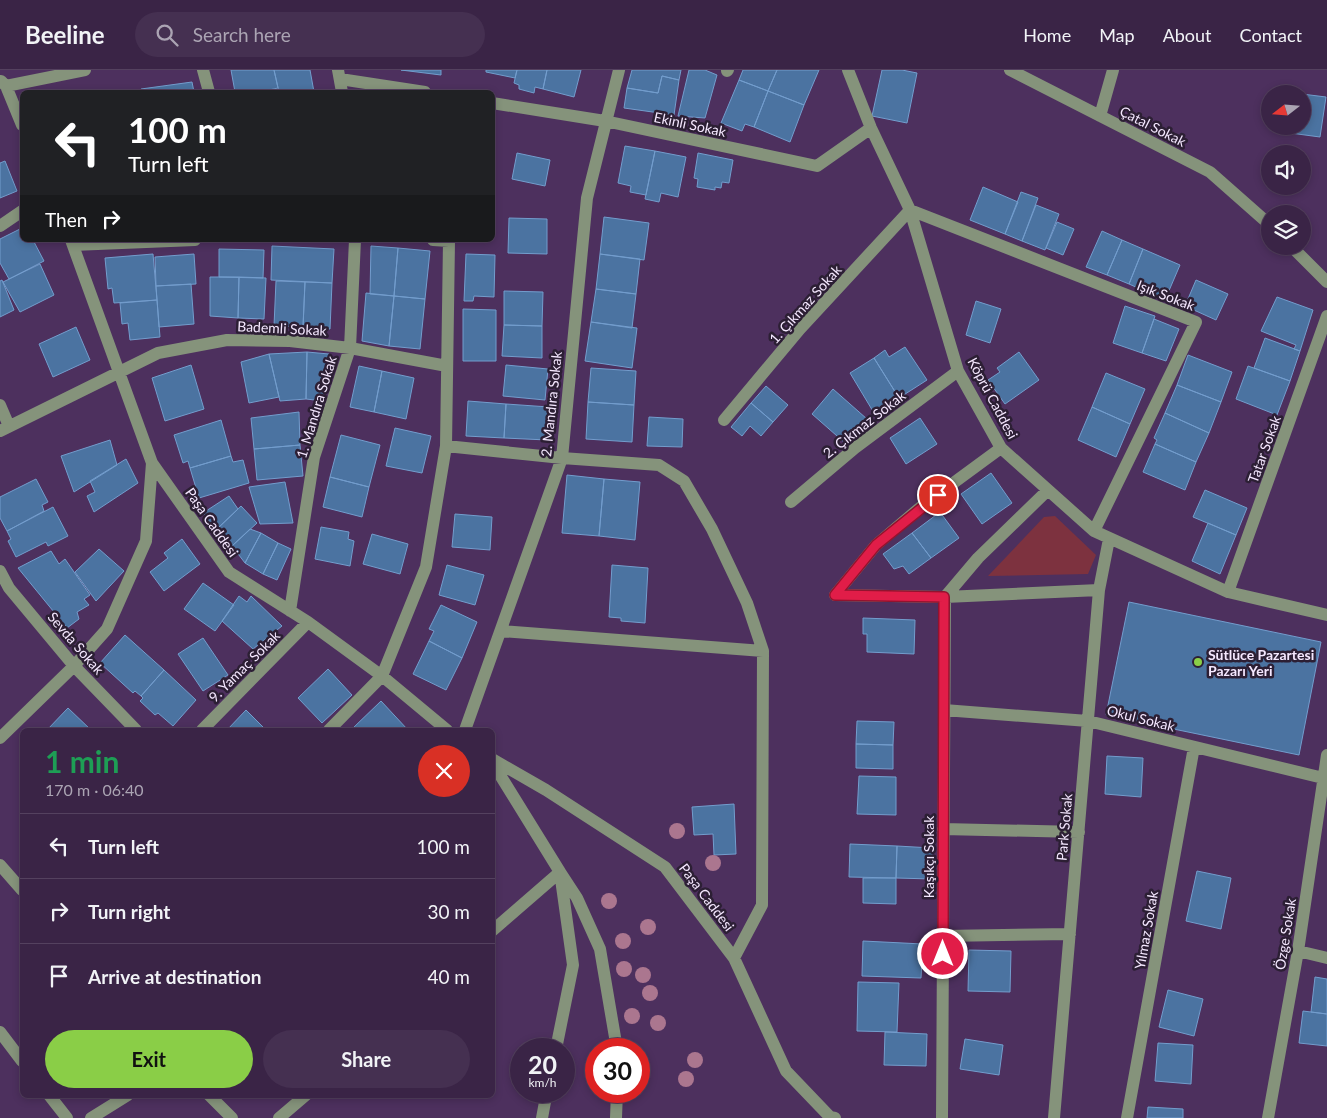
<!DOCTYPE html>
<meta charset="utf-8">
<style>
body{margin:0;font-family:Lato,sans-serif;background:#453051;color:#f1f3f6;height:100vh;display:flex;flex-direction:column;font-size:19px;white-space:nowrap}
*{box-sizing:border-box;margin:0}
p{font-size:16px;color:#aba4b3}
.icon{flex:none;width:28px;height:28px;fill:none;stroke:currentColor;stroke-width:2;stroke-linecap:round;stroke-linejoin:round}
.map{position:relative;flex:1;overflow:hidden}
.panel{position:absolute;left:20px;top:658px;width:475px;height:370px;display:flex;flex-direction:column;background:#3a2446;border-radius:8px;box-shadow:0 2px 8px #0003,0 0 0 1px #54415f}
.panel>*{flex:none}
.guide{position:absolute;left:20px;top:20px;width:475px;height:152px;border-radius:8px;box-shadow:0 2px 8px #0003,0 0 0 1px #54415f;background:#202124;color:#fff;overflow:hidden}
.needle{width:32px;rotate:253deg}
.fabs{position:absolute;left:1261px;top:15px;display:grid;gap:10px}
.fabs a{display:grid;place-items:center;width:50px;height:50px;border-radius:50%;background:#3a2446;box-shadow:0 2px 8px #0003,0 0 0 1px #54415f;font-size:25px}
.speed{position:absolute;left:510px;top:968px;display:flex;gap:10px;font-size:25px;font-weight:700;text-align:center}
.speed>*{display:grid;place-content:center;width:65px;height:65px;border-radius:50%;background:#3a2446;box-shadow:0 2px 8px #0003,0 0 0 1px #54415f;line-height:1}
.speed small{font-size:12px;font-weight:400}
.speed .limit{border:8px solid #d22;background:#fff;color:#111}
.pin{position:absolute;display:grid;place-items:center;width:42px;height:42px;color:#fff;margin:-21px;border:2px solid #fff;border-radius:50%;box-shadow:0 1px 5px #0007}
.me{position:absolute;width:55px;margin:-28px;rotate:0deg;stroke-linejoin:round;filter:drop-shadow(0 0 4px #0008)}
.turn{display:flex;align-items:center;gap:18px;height:105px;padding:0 25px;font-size:22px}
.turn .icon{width:65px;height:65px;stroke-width:2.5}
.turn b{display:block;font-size:35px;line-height:42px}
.then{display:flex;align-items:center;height:48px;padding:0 25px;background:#0003;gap:10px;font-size:19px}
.round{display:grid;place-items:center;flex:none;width:52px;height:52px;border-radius:26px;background:#453051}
.headline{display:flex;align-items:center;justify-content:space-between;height:85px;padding:0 25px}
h1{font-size:30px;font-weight:700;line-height:38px;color:#1e9e55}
.cta{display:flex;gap:10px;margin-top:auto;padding:10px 25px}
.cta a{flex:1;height:58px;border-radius:30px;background:#8ace47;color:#111;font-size:20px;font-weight:700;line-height:58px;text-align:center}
.cta a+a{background:#453051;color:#f1f3f6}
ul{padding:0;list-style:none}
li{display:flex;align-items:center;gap:15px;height:65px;padding:0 25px;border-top:1px solid #54415f}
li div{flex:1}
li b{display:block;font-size:19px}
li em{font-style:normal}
header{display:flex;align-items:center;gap:30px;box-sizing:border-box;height:70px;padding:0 25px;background:#3a2446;border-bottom:1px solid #54415f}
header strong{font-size:24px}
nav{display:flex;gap:28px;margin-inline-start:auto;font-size:18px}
.search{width:350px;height:45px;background:#453051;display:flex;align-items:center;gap:12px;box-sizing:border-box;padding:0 18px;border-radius:28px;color:#aba4b3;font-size:19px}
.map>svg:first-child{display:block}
.green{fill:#7d323f}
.building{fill:#4b73a1;stroke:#739dcd}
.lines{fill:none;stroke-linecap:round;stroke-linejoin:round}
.minor{stroke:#85937b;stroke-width:12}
.tree{fill:#ab768f}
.route-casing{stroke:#92132f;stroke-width:12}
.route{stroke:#e11d48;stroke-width:9}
.poi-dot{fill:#8ace47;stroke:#2c1f34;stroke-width:2}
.labels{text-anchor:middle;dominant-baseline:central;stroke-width:5;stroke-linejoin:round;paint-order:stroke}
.street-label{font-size:14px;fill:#f5e8ff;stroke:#2c1f34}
.poi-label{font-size:14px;font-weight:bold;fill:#f5e8ff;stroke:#2c1f34;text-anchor:start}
</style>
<header>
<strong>Beeline</strong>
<div class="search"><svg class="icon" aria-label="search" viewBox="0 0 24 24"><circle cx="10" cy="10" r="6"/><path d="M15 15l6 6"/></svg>Search here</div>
<nav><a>Home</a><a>Map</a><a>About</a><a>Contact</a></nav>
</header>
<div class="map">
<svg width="1327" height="1048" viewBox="0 0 1327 1048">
<rect width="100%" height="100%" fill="#4d305e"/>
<path class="green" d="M1055,446L1096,485L1088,504L988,506L1044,447Z"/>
<path class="building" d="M231,0H274L278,18L260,22H235Z
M274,0H310L314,22H279Z
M401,0H441V5Z
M486,0H517L515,8L486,2Z
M517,0H547L543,19L535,17L534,23L519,19V15L514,13Z
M547,0H581L574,27L543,19Z
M632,0H681L679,10L662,6L658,23L627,18Z
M689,0H705L717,5L705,48L678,46Z
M743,0H777L768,21L739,10Z
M777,0H819L804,35L768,21Z
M882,0H902L917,3L907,53L872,46Z
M662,6L679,10L674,45L624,38L627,18L658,23Z
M739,10L768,21L754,57L745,54L742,61L721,53Z
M192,12L194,22H141V19Z
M768,21L804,35L790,72L754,57Z
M1302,24L1326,27L1320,67L1290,63L1291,56H1302Z
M625,76L655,81L646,125L630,122L631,116L618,113Z
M655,81L686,87L678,127L661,123L659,132L645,129Z
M517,83L550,90L545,116L512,109Z
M698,83L733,90L729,113L722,112L721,118L715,117V120L697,117L698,109L694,108Z
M5,91L17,121L0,128V93Z
M983,117L1018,132L1005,164L970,150Z
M1021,122L1038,128L1022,171L1005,164Z
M1036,135L1059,144L1045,180L1022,171Z
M604,147L649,153L644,190L600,184Z
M509,148L547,149V184L508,183Z
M1057,152L1074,159L1063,185L1046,178Z
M22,158V170H33L44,191L9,209L0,193V169Z
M1102,161L1122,170L1107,205L1086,197Z
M1122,170L1143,179L1129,214L1107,205Z
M272,176L334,179L332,213L271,210Z
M371,176L398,178L394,226L370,224Z
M398,178L430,181L425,229L394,226Z
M219,179L264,180L263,208L219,207Z
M1143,179L1180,195L1165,230L1129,214Z
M153,184L157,230L114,233L112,218L108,219L105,188Z
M194,184L196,214L156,216L155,187Z
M466,184L495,185L494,227L474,226L473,231H464Z
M600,184L640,189L636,224L596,219Z
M40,194L54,225L20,242L3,212Z
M210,207H239L238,248L210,246Z
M239,207L266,208L264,249L238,248Z
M2,210L14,240L0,247V211Z
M1196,210L1228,224L1216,250L1185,236Z
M276,211L305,212L303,257L274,256Z
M305,212L332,213L330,259L303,257Z
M191,214L194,254L159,257L156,216Z
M596,219L636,224L632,258L591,252Z
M504,221L543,222L542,256L504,255Z
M366,223L394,226L389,276L362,271Z
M394,226L425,229L420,279L389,276Z
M1277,227L1313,240L1300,281L1294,279L1296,275L1261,261Z
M157,230L160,267L130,270L128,253L122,254L120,233Z
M976,231L1001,239L990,273L966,265Z
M1125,236L1155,246L1142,283L1113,273Z
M463,239L496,240V291H463Z
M1154,249L1179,259L1166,291L1142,283Z
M591,252L637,258L632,298L585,291Z
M504,255L542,256V288L502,286Z
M76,257L90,290L53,307L39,274Z
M1265,268L1300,281L1290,311L1254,298Z
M905,277L927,310L899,328L874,288L885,280L889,287Z
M307,282L329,284L323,331L306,329Z
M307,282L306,329L280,331L269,284Z
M1019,282L1039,310L1005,334L988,310L1000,302L997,298Z
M269,284L279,327L249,333L241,292Z
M1188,285L1232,302L1221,332L1177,315Z
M874,288L899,328L874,343L850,303Z
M191,295L204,339L165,351L152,308Z
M506,295L548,299L545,330L503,326Z
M359,296L382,301L374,342L350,337Z
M1248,296L1290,311L1277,345L1236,329Z
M591,298L636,301L634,335L588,332Z
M382,301L414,308L406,349L374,342Z
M1106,303L1145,319L1130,354L1092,337Z
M1177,315L1221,332L1209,363L1165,343Z
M766,316L788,335L773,352L751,333Z
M833,319L867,349L845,373L812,344Z
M468,331L506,334L504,368L466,366Z
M588,332L634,335L632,372L586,369Z
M751,333L773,352L761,366L750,356L742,366L731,357Z
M506,334L549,337L547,370L504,368Z
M1092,337L1130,354L1116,387L1078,370Z
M299,342L300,375L254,379L251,348Z
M1165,343L1209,363L1196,392L1155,374L1157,370L1154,368Z
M649,347L683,349L682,377L647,376Z
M920,348L937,374L906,394L890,368Z
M221,350L231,386L190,398L188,391L183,393L174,365Z
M395,358L431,366L422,403L386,396Z
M341,365L380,375L369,417L330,407Z
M110,370L117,395L74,422L61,386Z
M1155,374L1196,392L1185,420L1143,402Z
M300,375L303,406L257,410L254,379Z
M231,386L233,392L243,390L249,413L199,428L190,398Z
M126,389L138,413L94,442L87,426L95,422L90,411Z
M991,403L1012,433L982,454L961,424Z
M567,405L604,409L599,466L562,463Z
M330,407L369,417L362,447L323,437Z
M36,409L48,432L42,435L44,441L7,461L0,448V427Z
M604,409L640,412L635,470L599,466Z
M285,412L293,453L260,454L249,417Z
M1205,420L1247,438L1236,465L1193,447Z
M229,426L238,439L216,460L203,443Z
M241,436L257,453L232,476L216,460Z
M53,437L68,466L48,476L46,472L16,487L8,471L11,469L7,461Z
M940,442L959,468L931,488L912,463Z
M455,444L492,447L490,480L452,477Z
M1208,453L1236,465L1220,504L1192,491Z
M321,457L349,462L348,469L354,471L350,496L315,489Z
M250,459L261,463L245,493L232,476Z
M261,463L278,473L263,504L245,493Z
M912,463L931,488L909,504L903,496L894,499L883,484Z
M372,464L408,474L400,504L363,494Z
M182,469L200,494L164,521L150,502L168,488L164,483Z
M278,473L291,479L277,510L263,504Z
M99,479L124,501L96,531L75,502Z
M51,481L59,494L65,489L90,525L84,529L89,535L77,542L79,549L67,558L18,498Z
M447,495L484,505L475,535L439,525Z
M612,495L648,498L645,553L621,551V548L609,547Z
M203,513L234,535L215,561L184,539Z
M239,526L247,532L251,526L282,556L253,579L222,551Z
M1129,532L1321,572L1299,685L1106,645Z
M441,535L477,552L462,588L429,571L434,561L429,559Z
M863,548L915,550L914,584L867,582V564H863Z
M125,565L164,600L141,626L135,621L133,623L100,593Z
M203,568L228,605L203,621L178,584Z
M429,571L462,588L446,620L413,604Z
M328,599L352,625L322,653L298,628Z
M164,600L196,630L173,656L158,643L155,645L140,631L143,628L141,626Z
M381,631L408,660L353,658Z
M68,638L91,660H47Z
M246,640L266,660H227Z
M857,651L894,652L893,675L856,674Z
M856,674L893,675V699L856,698Z
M1107,686L1143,688L1141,727L1105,724Z
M859,706L896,707V745L857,744Z
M734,734L736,784L714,785L713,764L694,765L692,737Z
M850,774L897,776L896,808L849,807Z
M897,776L932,778V809L896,808Z
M1197,801L1231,808L1221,859L1186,851Z
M863,808H896V834L863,833Z
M863,871L923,874L921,908L862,906Z
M969,880L1011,881L1010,922L968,921Z
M1315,907L1327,909V944L1311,942Z
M858,912L899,913L897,962L857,961Z
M1168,920L1203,929L1194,966L1159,957Z
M1303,941L1327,944V976L1299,973Z
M885,962L927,964L926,996L884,995Z
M965,969L1003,975L999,1005L960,999Z
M1158,973L1193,975L1191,1014L1155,1011Z
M1148,1037L1183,1039V1048H1147Z"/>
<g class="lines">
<path class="minor" d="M203,0L209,22
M338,0L342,22
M848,0L871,58L910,140L958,301L1001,378L1094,461L1228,522L1327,545
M1010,0L1210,102L1270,155
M727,1L728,0
M340,9L425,22
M1,11L6,16L22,55
M6,16L85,0
M492,33L605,51L817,96L871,58
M1100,46L1113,0
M0,156L22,141
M71,170L152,393L229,502L308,552L382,606L447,660
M433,170L449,171L446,376
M73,175L195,170
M1291,176L1327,212
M0,335L9,356
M724,350L800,259L910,140L1196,252L1094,461
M0,361L158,283L227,270L290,271L350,278L447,296
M791,432L855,378L958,301
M0,501L9,518L74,596L136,660
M1228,522L1327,246
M835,525L945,527L1099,520
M835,525L876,475L922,436L1001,378
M290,541L314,387L350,278L355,170
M502,561L763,581
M944,640L1088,651L1327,709
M202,660L308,552
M329,660L382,606L426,497L446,376L562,388L659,395L684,411L712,459L747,533L763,581L762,835L734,888
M465,660L562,388L587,128L619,0
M0,668L74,596L107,559L146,471L152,393
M492,689L546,720L665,797L734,888L786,1001L830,1047L835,1048
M492,692L560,802L573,895L556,979
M943,759L1079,762
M0,795L22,820
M492,861L560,802L577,828L600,879L617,979
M943,866L1070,864
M1298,881L1327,888
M0,962L22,991
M49,1025L67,1048
M209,1025L232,1048
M91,1048L128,1025
M279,1048L306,1025
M542,1048L547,1021
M616,1048L617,1021
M942,1048L945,527L978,488L1048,420
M1054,1048L1099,520L1109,469
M1127,1048L1194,677
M1268,1048L1298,881L1327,685"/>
</g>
<g class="tree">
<circle cx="677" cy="761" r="8"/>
<circle cx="713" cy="793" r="8"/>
<circle cx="609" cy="831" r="8"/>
<circle cx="648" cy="857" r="8"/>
<circle cx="623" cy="871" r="8"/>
<circle cx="624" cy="899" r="8"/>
<circle cx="643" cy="905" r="8"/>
<circle cx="650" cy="923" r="8"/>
<circle cx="632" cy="946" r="8"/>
<circle cx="658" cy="953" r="8"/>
<circle cx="695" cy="990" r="8"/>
<circle cx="686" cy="1009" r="8"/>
</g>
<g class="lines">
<g class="route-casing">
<path id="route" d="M938,425L876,475L835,525L944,527L943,884"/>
</g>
<use href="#route" class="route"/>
</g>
<circle class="poi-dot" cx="1198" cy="592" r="5"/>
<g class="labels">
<g class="street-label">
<text transform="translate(690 54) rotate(12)">Ekinli Sokak</text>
<text transform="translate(1153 56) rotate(27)">Çatal Sokak</text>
<text transform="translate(1166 225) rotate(21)">Işık Sokak</text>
<text transform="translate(805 234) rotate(-48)">1. Çıkmaz Sokak</text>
<text transform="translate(282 258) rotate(3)">Bademli Sokak</text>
<text transform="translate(993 328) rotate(62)">Köprü Caddesi</text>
<text transform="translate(551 334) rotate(-84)">2. Mandıra Sokak</text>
<text transform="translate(316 337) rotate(-73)">1. Mandıra Sokak</text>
<text transform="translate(864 354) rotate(-38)">2. Çıkmaz Sokak</text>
<text transform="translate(1264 379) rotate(-70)">Tatar Sokak</text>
<text transform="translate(212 452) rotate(55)">Paşa Caddesi</text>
<text transform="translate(76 573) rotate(49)">Sevda Sokak</text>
<text transform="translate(244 596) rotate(-45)">9. Yamaç Sokak</text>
<text transform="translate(1141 648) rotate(14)">Okul Sokak</text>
<text transform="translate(1064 757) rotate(-85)">Park Sokak</text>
<text transform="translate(928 787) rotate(-90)">Kaşıkçı Sokak</text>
<text transform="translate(707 827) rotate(53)">Paşa Caddesi</text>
<text transform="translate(1146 860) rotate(-80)">Yılmaz Sokak</text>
<text transform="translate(1285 864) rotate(-81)">Özge Sokak</text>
</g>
<g class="poi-label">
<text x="1208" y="584">Sütlüce Pazartesi<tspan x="1208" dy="16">Pazarı Yeri</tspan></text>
</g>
</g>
</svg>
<div class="fabs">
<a><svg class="needle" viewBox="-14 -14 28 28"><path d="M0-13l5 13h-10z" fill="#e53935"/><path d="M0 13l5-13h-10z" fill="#aba4b3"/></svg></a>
<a><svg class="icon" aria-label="sound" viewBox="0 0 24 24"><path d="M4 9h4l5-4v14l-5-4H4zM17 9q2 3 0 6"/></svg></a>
<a><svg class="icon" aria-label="layers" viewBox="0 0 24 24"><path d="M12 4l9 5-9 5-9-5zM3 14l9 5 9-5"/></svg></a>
</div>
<div class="speed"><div>20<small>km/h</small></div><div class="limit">30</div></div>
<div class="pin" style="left:938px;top:425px;background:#d93025"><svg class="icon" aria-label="arrive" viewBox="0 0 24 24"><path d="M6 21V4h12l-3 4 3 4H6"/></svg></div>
<svg class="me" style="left:943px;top:884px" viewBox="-20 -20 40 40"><circle r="17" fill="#e11d48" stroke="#fff" stroke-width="3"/><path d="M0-11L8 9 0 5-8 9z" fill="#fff"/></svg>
<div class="guide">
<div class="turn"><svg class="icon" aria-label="left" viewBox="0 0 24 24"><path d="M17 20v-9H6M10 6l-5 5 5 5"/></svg><div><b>100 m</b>Turn left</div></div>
<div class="then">Then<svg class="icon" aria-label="right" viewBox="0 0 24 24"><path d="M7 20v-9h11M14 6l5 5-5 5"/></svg></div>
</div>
<section class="panel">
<div class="headline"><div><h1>1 min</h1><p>170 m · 06:40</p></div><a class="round" style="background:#d93025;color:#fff"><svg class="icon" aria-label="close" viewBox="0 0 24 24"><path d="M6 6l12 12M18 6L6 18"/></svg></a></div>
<ul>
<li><svg class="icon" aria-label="left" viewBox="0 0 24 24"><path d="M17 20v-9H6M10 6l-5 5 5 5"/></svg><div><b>Turn left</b></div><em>100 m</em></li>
<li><svg class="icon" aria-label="right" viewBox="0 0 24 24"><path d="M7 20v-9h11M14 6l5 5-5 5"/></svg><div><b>Turn right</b></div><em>30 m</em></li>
<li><svg class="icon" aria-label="arrive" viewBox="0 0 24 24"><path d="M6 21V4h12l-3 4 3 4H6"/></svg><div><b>Arrive at destination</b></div><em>40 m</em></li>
</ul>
<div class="cta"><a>Exit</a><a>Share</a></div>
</section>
</div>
